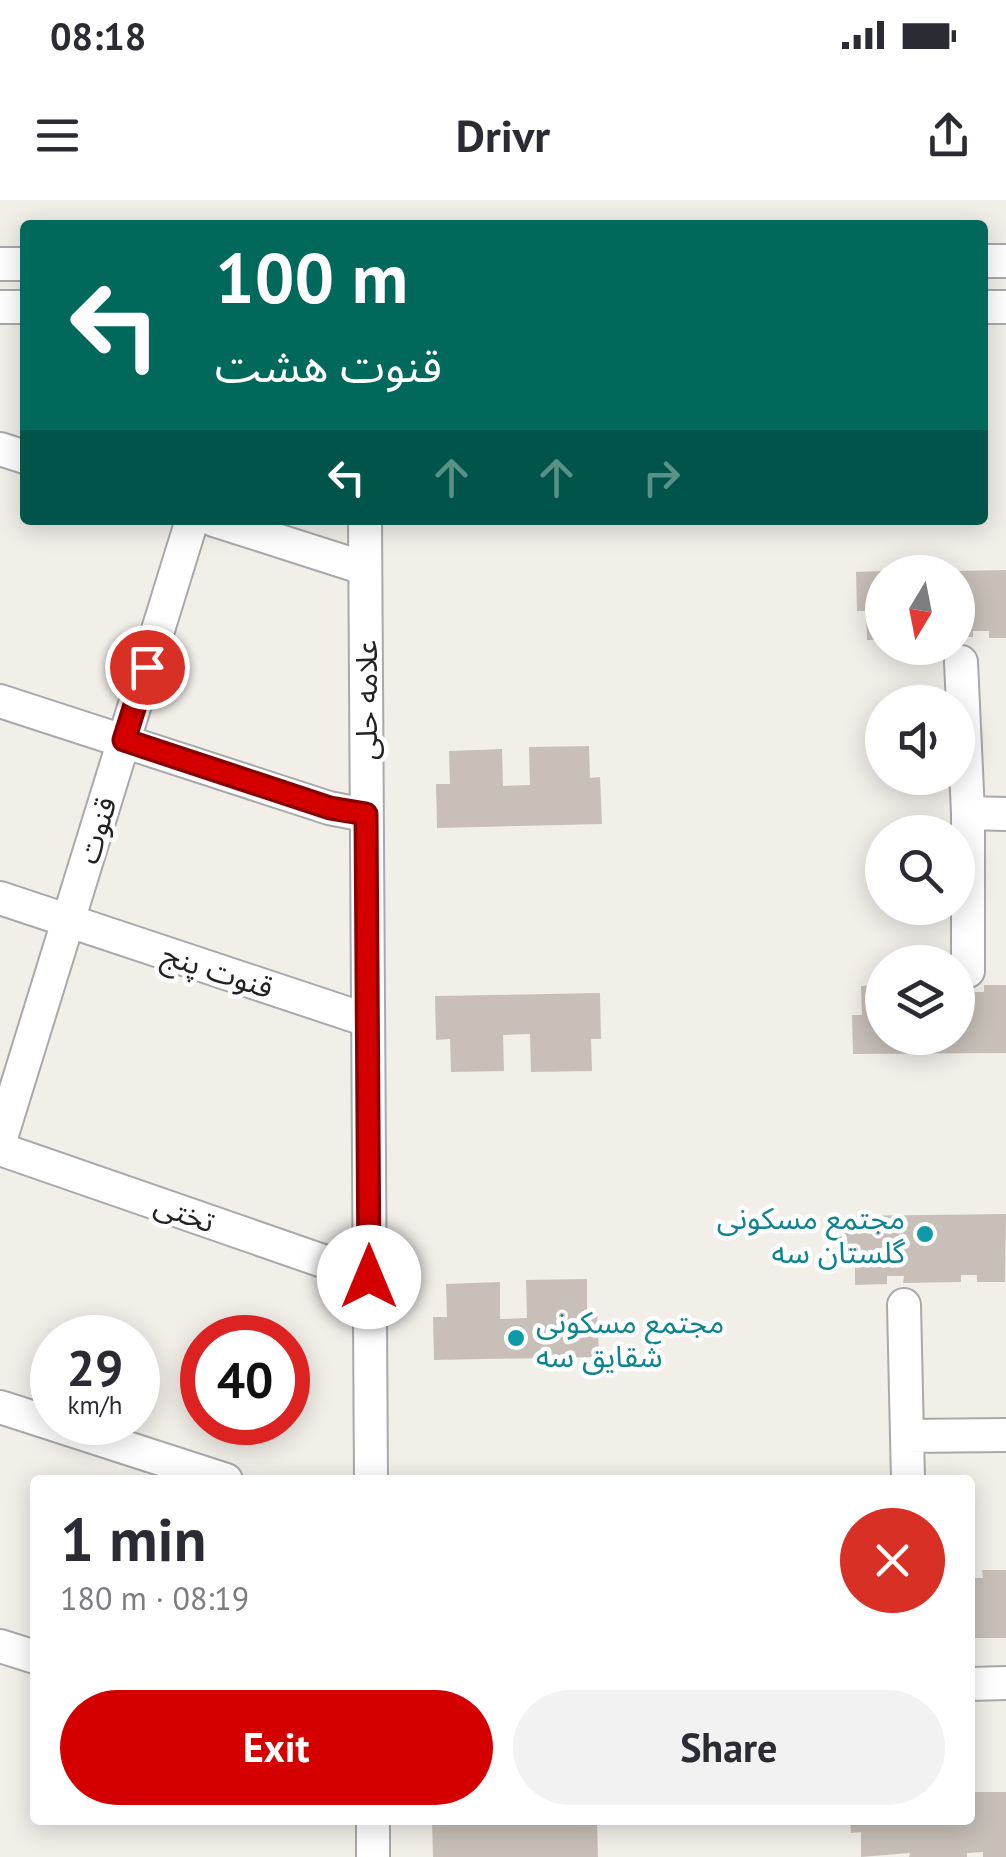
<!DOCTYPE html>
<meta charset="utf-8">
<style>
body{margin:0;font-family:"PT Sans","Noto Sans Arabic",sans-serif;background:#f2f2f3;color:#2b2b33;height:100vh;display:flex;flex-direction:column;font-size:38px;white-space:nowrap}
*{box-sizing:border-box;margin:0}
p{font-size:32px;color:#7c7c81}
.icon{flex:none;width:55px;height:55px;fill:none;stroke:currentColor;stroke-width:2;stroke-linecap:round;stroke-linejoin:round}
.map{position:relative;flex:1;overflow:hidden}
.side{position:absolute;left:30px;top:1275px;width:945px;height:350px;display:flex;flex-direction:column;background:#fff;border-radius:10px;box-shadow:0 5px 25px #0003}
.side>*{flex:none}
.banner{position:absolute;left:20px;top:20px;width:968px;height:305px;border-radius:10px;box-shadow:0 5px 25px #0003;background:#00695c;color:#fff;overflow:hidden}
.needle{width:65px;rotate:190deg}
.buttons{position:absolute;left:865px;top:355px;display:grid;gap:20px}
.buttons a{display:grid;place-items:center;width:110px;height:110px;border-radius:50%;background:#fff;box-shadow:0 5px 25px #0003;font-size:50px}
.speed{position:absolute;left:30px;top:1115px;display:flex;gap:20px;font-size:50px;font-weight:700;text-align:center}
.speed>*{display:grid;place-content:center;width:130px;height:130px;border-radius:50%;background:#fff;box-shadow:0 5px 25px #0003;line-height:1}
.speed small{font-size:25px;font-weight:400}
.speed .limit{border:15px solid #d22;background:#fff;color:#111}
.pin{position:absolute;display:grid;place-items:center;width:85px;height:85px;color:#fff;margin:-42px;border:5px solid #fff;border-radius:50%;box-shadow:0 2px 10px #0007}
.me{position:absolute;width:110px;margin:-55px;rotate:0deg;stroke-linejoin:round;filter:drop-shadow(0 0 8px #0008)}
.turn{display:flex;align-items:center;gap:35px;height:210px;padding:0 30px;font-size:45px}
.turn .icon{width:130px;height:130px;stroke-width:2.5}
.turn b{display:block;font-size:70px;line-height:85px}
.lanes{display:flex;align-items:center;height:95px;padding:0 30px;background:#0003;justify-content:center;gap:50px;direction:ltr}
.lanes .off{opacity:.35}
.round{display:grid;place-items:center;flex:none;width:105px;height:105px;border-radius:52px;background:#f2f2f3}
.head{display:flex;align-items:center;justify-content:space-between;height:170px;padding:0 30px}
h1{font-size:60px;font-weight:700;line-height:75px}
.cta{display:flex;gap:20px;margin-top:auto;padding:20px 30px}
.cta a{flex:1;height:115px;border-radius:60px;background:#d40000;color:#fff;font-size:40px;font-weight:700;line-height:115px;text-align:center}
.cta a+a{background:#f2f2f3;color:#2b2b33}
.status{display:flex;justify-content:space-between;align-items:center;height:70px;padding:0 50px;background:#fff;direction:ltr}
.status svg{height:28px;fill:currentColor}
header{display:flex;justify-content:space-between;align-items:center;height:130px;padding:0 30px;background:#fff;font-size:45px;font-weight:700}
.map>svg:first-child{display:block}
.building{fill:#c7bfb8}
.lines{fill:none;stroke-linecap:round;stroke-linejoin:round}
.minor-casing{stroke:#a9a9a9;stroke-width:36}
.minor{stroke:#fff;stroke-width:32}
.route-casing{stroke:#8a0000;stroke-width:25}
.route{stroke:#d40000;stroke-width:18}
.culture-dot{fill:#0f9aa8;stroke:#fff;stroke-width:4}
.labels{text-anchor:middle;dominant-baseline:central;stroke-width:9;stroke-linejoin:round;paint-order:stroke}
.street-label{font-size:30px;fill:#222;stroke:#fff}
.culture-label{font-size:30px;fill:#0d838f;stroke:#fff;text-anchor:end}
</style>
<div class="status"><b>08:18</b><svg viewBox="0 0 49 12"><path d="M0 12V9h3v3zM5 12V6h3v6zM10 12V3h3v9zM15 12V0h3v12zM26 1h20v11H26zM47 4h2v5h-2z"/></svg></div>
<header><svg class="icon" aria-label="menu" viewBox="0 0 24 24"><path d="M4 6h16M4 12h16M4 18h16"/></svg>Drivr<svg class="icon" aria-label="share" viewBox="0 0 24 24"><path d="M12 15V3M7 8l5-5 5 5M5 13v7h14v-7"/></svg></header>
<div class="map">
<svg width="1006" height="1657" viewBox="0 0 1006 1657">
<rect width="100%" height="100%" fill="#f2efe9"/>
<path class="building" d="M1006,370V438H989V431H973V437H958V371Z
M882,371V440H867L866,411H857L856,372Z
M589,546L590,578L600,577L602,624L437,628L436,584H450L449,551L502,549L503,586L530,585L529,547Z
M882,785V838H958V786H968L967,792H984V785H1006V853L853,854L852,815H862L861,786Z
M600,793L601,839H591L592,871L531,872L530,834L503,835L504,871L451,872L450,839L436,840L435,796Z
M1006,1014L1005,1082H977V1075H961V1082L903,1083L904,1076H887V1084L855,1085V1055H845L844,1016Z
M587,1079V1111L597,1110L599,1157L434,1160L433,1117H447L446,1084L500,1082V1119L527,1118L526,1080Z
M982,1370H1006V1438H970V1378H983Z
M970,1592H1006V1657H983V1652L967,1653V1657H909L910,1653L861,1657V1632L851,1633L850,1620H970Z
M432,1620H597L598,1657H433Z"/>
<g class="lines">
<g class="minor-casing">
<path id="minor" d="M982,61H1006
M0,64H25
M0,107H25
M982,107H1006
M0,249L25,257
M214,320L364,368
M365,320L371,1280
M961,462L968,613V771
M0,501L329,608L365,615
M968,613L1006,614
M0,698L367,820
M0,941L192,320
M0,949L369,1077
M904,1105L908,1280
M0,1207L226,1280
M907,1236L1006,1235
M0,1446L35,1457
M970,1484L1006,1483
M373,1620V1657"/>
</g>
<use href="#minor" class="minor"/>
</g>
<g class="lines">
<g class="route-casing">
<path id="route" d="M147,467L124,540L330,608L366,614L369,1077"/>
</g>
<use href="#route" class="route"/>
</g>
<g class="culture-dot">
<circle cx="925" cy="1034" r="10"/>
<circle cx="516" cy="1138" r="10"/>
</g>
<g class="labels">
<g class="street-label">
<text transform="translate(365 500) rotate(-90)">علامه حلی</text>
<text transform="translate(96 630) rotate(-73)">قنوت</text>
<text transform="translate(218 770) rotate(18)">قنوت پنج</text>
<text transform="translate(185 1012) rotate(19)">تختی</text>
</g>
<g class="culture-label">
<text x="905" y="1017">مجتمع مسکونی<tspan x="905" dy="34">گلستان سه</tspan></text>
<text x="536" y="1121" text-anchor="start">مجتمع مسکونی<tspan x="536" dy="34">شقایق سه</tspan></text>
</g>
</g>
</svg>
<div class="buttons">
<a><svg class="needle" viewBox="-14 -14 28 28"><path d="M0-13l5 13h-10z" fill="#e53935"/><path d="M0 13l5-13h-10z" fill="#7c7c81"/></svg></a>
<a><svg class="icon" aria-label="sound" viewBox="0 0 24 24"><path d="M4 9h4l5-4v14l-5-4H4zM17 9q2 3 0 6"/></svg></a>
<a><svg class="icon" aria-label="search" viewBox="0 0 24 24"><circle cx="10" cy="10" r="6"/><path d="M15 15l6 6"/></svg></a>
<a><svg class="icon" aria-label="layers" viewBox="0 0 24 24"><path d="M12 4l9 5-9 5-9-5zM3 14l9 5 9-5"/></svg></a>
</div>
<div class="speed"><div>29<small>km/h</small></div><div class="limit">40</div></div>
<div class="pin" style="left:147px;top:467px;background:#d93025"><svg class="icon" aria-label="arrive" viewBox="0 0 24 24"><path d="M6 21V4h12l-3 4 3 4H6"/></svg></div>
<svg class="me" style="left:369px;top:1077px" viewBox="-20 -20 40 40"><circle r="19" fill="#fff"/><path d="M0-13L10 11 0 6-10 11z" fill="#d40000"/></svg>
<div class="banner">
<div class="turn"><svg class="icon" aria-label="left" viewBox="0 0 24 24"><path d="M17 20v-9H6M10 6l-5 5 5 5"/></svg><div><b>100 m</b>قنوت هشت</div></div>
<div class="lanes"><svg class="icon" aria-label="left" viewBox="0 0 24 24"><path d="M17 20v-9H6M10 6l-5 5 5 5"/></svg><svg class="icon off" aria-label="ahead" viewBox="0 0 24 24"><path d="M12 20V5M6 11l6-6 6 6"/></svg><svg class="icon off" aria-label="ahead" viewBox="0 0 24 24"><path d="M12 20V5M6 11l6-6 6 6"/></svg><svg class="icon off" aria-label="right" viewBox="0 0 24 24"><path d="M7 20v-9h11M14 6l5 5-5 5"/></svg></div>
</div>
<section class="side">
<div class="head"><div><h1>1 min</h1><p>180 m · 08:19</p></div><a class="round" style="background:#d93025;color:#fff"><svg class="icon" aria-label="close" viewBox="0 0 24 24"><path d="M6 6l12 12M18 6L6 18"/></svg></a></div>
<div class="cta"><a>Exit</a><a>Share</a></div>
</section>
</div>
